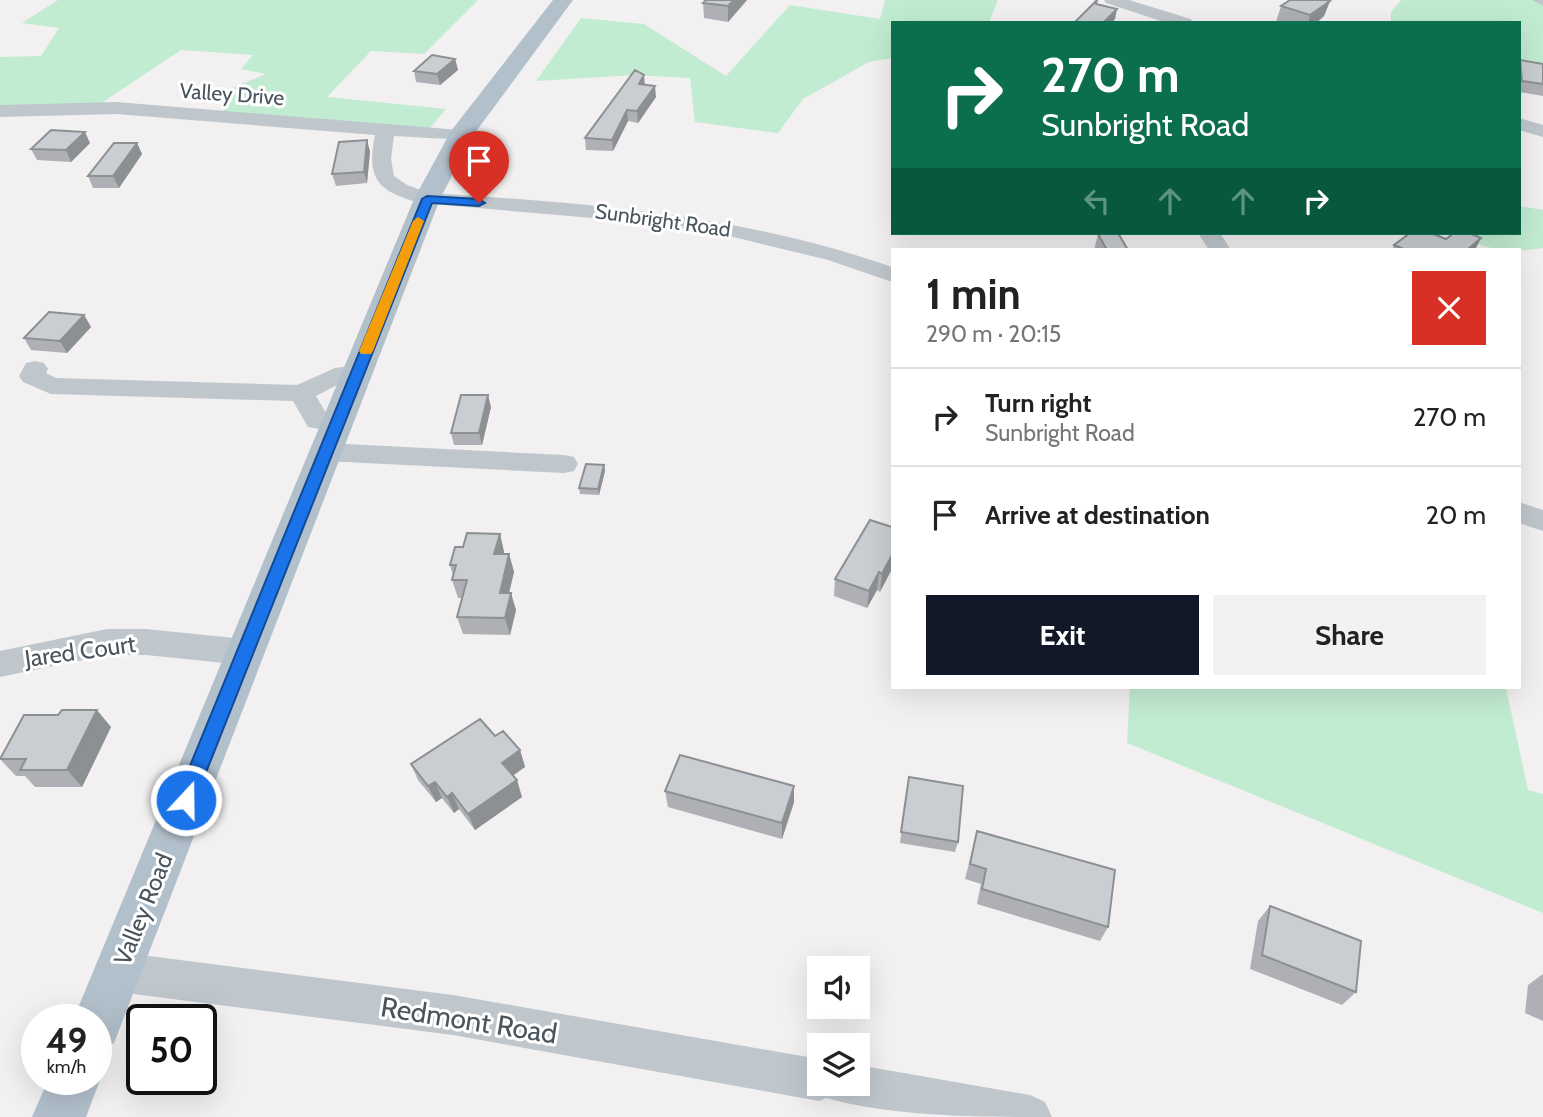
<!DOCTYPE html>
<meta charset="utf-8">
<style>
body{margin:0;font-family:Cabin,sans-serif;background:#f2f2f2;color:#222;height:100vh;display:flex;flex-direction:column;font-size:26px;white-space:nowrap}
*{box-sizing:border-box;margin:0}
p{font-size:23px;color:#767676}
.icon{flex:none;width:38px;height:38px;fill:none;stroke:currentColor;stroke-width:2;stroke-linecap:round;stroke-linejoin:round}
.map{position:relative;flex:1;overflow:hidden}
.drawer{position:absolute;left:891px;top:248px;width:630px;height:441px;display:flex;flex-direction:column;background:#fff;border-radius:0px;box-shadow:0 7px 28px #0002}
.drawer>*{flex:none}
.hud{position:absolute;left:891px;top:21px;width:630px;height:214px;border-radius:0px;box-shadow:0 7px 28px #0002;background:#0b6e4f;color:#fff;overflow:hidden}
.tools{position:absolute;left:807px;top:956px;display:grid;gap:14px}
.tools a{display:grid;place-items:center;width:63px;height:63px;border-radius:0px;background:#fff;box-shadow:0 7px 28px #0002;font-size:35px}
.speed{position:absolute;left:21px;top:1004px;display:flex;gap:14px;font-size:35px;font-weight:700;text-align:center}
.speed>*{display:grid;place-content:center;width:91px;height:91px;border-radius:50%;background:#fff;box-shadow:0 7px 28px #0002;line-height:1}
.speed small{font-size:18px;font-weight:400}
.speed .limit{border:4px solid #111;border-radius:10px;background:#fff;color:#111}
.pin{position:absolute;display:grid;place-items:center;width:60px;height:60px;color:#fff;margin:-72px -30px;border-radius:50% 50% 50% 0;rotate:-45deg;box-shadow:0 0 7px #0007}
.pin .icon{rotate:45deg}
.me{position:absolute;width:77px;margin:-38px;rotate:21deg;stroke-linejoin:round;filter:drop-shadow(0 0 5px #0008)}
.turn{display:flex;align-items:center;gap:24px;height:147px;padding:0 35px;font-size:32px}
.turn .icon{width:91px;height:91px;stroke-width:2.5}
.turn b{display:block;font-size:49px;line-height:60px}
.lanes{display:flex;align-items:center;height:66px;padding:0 35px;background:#0003;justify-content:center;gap:35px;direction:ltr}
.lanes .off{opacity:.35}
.round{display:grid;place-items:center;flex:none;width:74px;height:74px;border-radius:0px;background:#f2f2f2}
.overview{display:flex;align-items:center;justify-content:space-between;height:119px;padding:0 35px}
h1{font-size:42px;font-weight:700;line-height:52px}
.button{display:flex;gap:14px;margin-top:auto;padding:14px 35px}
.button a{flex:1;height:80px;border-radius:0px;background:#111827;color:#fff;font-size:28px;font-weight:700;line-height:80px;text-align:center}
.button a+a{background:#f2f2f2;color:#222}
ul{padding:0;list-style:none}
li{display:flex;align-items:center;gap:21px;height:98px;padding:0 35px;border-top:2px solid #e0e0e0}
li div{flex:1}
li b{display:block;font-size:26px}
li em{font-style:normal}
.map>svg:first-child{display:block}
.green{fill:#c2ecd1}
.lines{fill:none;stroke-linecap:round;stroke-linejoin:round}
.minor{fill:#bfc7cd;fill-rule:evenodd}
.major{fill:#b2c0cc;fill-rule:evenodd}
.wall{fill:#aeb0b5}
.shaded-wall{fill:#8d9093}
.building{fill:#cacdd2;stroke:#8d9093;stroke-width:2}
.route{fill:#1a73e8;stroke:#114b97;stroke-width:2}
.slow{fill:#f59e0b}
.labels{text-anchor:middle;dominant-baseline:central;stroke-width:6;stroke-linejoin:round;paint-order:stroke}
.far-street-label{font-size:21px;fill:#49545c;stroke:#fff}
.street-label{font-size:24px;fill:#49545c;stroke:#fff}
.near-street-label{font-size:28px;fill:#49545c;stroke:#fff}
</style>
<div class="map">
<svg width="1543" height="1117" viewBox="0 0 1543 1117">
<rect width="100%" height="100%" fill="#f2f0f0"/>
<path class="green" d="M58,0H478L424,54L371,51L327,97L446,109L424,135L222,116L232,88L266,74L241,69L253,55L181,50L94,108L0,111V57L41,56L59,28L22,23Z
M885,0H998L989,23H892V58L869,62L803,99L778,133L695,122L690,78L635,75L536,81L581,18L644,24L726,76L790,5L880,19Z
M1401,0H1543V69L1519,62V23H1391V12Z
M1519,206L1543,210V248C1502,254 1486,248 1447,233H1519Z
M1130,688H1506L1528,790L1543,794V913L1127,743Z"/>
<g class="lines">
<path class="minor" d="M1104,0H1129L1191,19L1193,23H1167L1106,3Z
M1532,0H1543V6Z
M116,102L460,130L467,132L470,136L467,140L394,136L391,159L394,176L407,185L429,193C588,203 740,214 892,267V282L828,260L721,234L604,219L420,203C378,191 366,180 375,135L116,114L0,117V105Z
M1519,118L1543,125V137L1519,130Z
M1198,233H1220L1231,250H1209Z
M35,361L44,363L48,369L46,373L56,378L297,385L335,368L357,365L366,367L370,373L366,379L341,383L316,396L326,413L346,417L350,423L346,429L337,432L308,427L293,401L51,394L23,382L19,376L26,363Z
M325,443L564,455L574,457L578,464L574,471L564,473L325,461L315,459L311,452L315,445Z
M1519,502L1543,510V531L1519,523Z
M107,629H146L244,639L255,643L260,652L255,661L244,665L146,655H107L0,677V651Z
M118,952L453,995L819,1059V1083H858V1065L1030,1095L1045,1102L1052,1117C978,1117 895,1117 826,1098L819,1101L453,1035L118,992L104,986L98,972L104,958Z"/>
<path class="major" d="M553,0H573L472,137L440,199L121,1025L114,1043L96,1050V1020H73L414,199L451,131Z
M96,1071L100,1080L86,1117H32L48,1080H96Z"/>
</g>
<path class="wall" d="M706,0H747L728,22L704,18L703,3Z
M1330,1L1324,16L1316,23L1276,22L1281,6Z
M455,59L458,70L440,85L416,82L414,71Z
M1520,60L1543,64V96L1519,92Z
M644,85L656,97L638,123L628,121L613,151L586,150L585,138Z
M90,143L71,162L37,160L31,149Z
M137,143L142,154L119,188H93L88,176Z
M370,151L367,183L336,186L332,174Z
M1098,234L1128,250H1094Z
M1394,245L1475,250H1392Z
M84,315L91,327L67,353L31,350L24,338Z
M491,407L482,445H454L451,433Z
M604,465L605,471L599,495L580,494L579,488Z
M892,527L880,592L877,590L867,608L834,596L835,579Z
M500,534L504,552V554H509L514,572L509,593L516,610L510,635L463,634L457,617L463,598H458L452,580L453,576L450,565L463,547Z
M111,727L82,787H35L25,776H16L0,759Z
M495,736L520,750L525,767L513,776L522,797L475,830L459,809L454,813L442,798L436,802L418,780L411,764Z
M907,788L958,842L955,852L900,843Z
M665,791L794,802L782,839L668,807Z
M977,831L1108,927L1100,941L977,904L981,884L965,879Z
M1270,906L1356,992L1342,1005L1250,969L1258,921Z
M1543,974V1021L1525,1013L1528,985Z"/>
<path class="shaded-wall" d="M734,0H747L728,22V6Z
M1330,1L1324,16L1316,23H1308L1310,15Z
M1117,9L1115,19L1112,23H1103Z
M455,59L458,70L440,85L437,74Z
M644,75L645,86L639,84Z
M655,86L656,97L638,123L637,111Z
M627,110L628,121L613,151L612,140Z
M85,132L90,143L71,162L66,150Z
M367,140L370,151L367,183L364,172Z
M137,143L142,154L119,188L113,176Z
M1481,238L1475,250H1467Z
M84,315L91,327L67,353L60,341Z
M488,395L491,407L482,445L479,433Z
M604,465L605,471L599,495L598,489Z
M500,534L504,552L499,572L494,554Z
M509,554L514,572L505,610L500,593Z
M892,555V569L880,592L882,574Z
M879,572L877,590L867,608L869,591Z
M511,593L516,610L510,635L505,618Z
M97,710L111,727L82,787L67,770Z
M520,750L525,767L507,779L502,763Z
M517,780L522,797L475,830L468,814Z
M435,782L442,798L436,802L428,786Z
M794,786V802L782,839V823Z
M452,793L459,809L454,813L447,797Z"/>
<path class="building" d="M706,0H734L728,6L703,3Z
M1097,0L1096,4L1117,9L1103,23H1074Z
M1290,0H1326L1330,1L1310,15L1281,6Z
M432,55L455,59L437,74L414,71Z
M1520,60L1543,64V84L1522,81Z
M635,70L644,75L639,84L655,86L637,111L627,110L612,140L585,138Z
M51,130L85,132L66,150L31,149Z
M367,140L364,172L332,174L339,142Z
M114,143H137L113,176H88Z
M1118,233L1128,250H1101H1107L1098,234Z
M1410,233H1431L1446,239L1454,233H1469L1481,238L1467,250H1406L1394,245Z
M49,312L84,315L60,341L24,338Z
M461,395H488L479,433H451Z
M586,464L604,465L598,489L579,488Z
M870,520L892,527V555L882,574L879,572L869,591L835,579Z
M467,533L500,534L494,554H509L500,593H511L505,618L457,617L467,580H452L456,565H450L455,547H463Z
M62,710H97L67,770H20L26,759H0L24,715H58Z
M480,719L495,736L503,731L520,750L502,763L517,780L468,814L452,793L447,797L435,782L428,786L411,764Z
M680,755L794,786L782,823L665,791Z
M909,777L963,786L958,842L901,832Z
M977,831L1115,870L1108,927L982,889L986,869L970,864Z
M1270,906L1361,941L1356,992L1262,955Z"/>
<path class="route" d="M427,196L479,199L485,203L479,206L432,203L195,800L192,806L186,809L179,806L176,800L422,199Z"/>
<path class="slow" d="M418,217L424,221L373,351L371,354H361L359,351L413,221Z"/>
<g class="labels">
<g class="far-street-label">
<text transform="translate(232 94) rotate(4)">Valley Drive</text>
<text transform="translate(663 220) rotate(8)">Sunbright Road</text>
</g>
<g class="street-label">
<text transform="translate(80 651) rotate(-8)">Jared Court</text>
<text transform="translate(143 909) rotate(-68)">Valley Road</text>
</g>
<g class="near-street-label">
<text transform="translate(469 1020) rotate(9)">Redmont Road</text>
</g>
</g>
</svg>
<div class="tools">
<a><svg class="icon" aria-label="sound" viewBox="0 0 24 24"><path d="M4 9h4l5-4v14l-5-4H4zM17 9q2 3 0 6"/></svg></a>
<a><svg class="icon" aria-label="layers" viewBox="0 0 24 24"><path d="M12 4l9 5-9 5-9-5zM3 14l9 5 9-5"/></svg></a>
</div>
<div class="speed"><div>49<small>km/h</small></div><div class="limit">50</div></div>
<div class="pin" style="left:479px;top:203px;background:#d93025"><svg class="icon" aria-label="arrive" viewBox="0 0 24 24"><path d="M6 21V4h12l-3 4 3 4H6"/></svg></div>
<svg class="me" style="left:186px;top:800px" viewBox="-20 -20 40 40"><circle r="17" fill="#1a73e8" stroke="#fff" stroke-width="3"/><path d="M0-11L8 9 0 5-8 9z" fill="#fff"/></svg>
<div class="hud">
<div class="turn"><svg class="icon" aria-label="right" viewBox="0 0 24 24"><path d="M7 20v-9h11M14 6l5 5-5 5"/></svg><div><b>270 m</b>Sunbright Road</div></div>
<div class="lanes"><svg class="icon off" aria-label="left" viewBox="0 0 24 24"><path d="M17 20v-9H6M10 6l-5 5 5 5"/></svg><svg class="icon off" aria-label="ahead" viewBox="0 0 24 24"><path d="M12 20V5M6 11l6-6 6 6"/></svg><svg class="icon off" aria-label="ahead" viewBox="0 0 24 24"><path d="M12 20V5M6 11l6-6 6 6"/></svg><svg class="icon" aria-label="right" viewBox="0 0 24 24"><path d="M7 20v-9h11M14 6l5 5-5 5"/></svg></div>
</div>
<section class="drawer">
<div class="overview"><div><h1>1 min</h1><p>290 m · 20:15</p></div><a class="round" style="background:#d93025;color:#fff"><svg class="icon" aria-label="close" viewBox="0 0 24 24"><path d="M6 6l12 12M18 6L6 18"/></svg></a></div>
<ul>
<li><svg class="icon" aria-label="right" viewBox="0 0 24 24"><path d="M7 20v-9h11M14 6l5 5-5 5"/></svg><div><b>Turn right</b><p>Sunbright Road</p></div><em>270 m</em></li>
<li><svg class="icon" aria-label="arrive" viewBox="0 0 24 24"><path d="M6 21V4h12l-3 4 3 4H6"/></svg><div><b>Arrive at destination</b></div><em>20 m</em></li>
</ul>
<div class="button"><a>Exit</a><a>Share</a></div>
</section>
</div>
